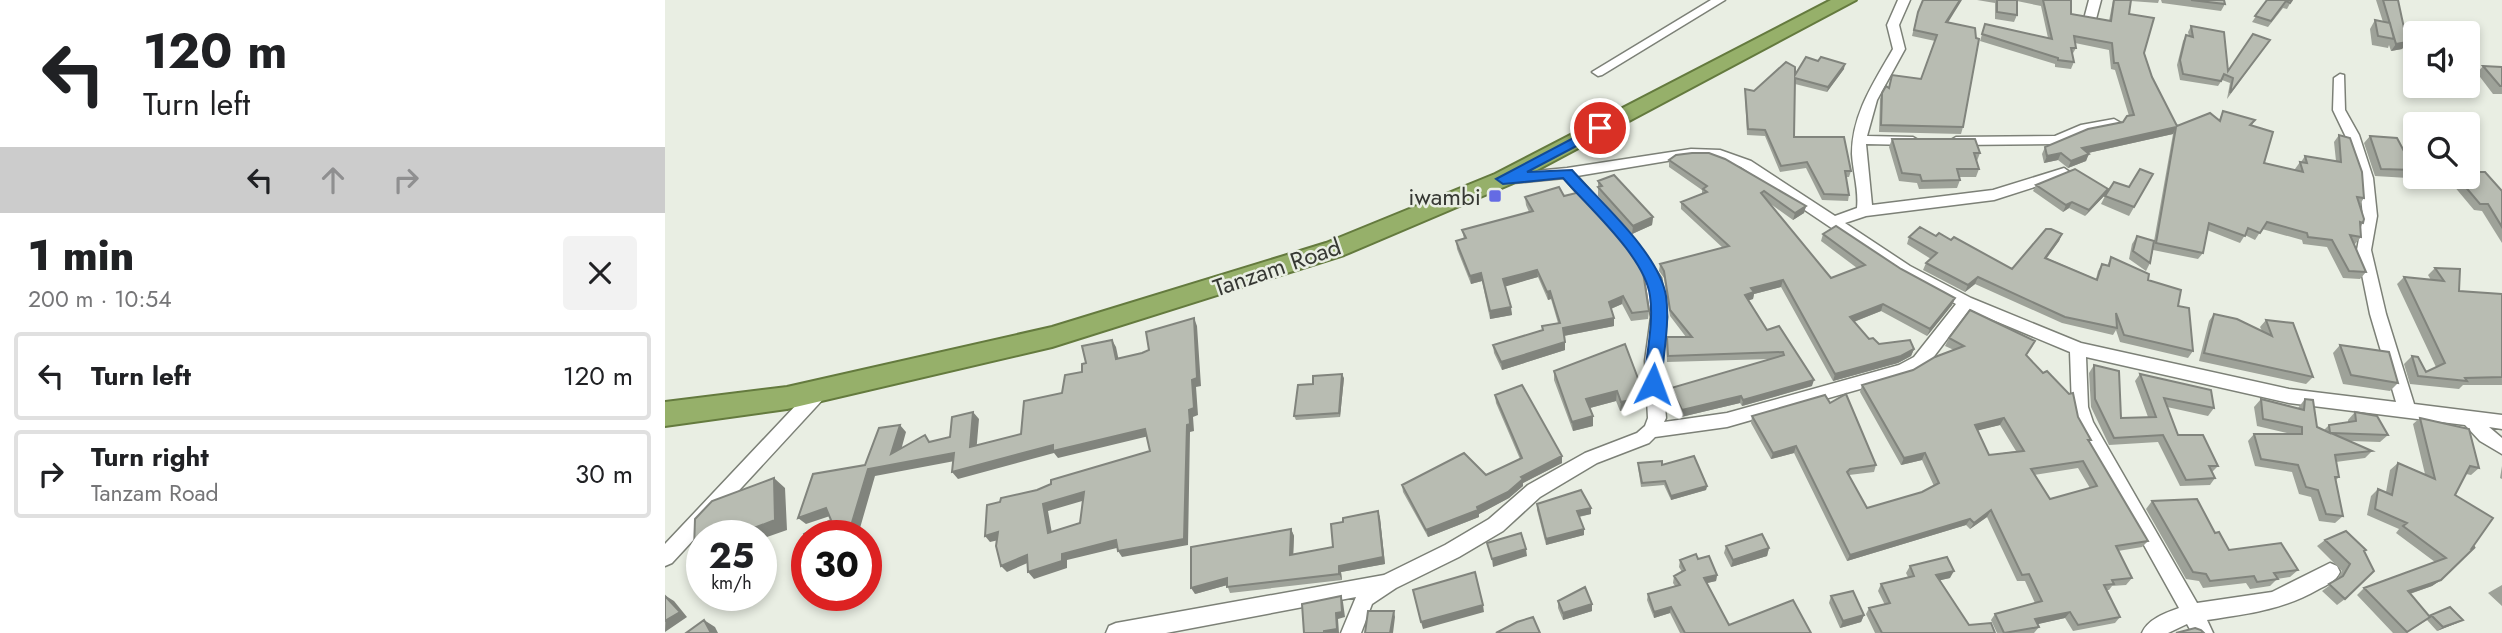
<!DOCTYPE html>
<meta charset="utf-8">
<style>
body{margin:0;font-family:Jost,sans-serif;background:#f2f2f2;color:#202124;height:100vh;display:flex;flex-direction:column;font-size:26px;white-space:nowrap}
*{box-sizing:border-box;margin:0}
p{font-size:23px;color:#757577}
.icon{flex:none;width:38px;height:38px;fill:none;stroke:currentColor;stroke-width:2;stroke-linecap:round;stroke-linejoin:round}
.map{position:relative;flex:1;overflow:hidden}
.panel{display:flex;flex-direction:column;background:#fff;width:665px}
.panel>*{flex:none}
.banner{background:#fff;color:#202124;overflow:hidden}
.controls{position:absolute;left:1738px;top:21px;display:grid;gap:14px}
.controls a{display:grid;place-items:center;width:77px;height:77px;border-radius:7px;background:#fff;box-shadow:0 4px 10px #0003;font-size:35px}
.speed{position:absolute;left:21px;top:520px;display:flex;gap:14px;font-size:35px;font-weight:700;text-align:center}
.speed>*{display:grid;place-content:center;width:91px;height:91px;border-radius:50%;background:#fff;box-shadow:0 4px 10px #0003;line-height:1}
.speed small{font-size:18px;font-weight:400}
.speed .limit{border:10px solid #d22;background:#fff;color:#111}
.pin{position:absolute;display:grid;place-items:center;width:60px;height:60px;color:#fff;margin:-30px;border:4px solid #fff;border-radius:50%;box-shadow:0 2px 7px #0007}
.me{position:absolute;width:77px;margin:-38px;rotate:3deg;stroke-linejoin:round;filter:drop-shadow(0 0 5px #0008)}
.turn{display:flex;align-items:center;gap:24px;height:147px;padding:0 28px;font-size:32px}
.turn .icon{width:91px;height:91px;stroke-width:2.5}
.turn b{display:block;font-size:49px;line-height:60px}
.lanes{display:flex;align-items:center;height:66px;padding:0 28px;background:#0003;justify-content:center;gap:35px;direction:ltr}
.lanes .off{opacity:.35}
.round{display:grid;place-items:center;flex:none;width:74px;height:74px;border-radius:7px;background:#f2f2f2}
.summary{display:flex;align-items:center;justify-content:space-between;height:119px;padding:0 28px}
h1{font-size:42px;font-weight:800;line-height:52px}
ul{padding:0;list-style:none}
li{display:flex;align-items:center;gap:21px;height:88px;margin:0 14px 10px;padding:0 14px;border:4px solid #e0e0e0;border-radius:7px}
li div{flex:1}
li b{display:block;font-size:26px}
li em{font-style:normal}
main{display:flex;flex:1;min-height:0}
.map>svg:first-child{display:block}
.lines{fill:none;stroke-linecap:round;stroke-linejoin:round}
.minor-casing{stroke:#7c8077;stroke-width:3}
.trunk-casing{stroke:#647a3e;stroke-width:4}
.minor{fill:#fff;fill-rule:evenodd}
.trunk{fill:#96b06a;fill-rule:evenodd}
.wall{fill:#9ea299;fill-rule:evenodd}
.shaded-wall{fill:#81847d}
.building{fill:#b8bcb2;stroke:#81847d;stroke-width:2;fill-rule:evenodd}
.route{fill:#1a73e8;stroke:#114b97;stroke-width:2}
.poi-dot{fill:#646be4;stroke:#e9eee3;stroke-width:2.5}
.labels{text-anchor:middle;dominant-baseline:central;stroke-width:5;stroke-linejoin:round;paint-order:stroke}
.poi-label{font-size:24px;fill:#363833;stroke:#e9eee3;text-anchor:end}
.street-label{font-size:24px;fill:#363833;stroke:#e9eee3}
</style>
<main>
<section class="panel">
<div class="banner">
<div class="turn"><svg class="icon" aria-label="left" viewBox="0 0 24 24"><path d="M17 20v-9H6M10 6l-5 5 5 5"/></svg><div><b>120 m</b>Turn left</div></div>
<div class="lanes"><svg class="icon" aria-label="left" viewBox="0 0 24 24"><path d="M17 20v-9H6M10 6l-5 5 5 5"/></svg><svg class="icon off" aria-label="ahead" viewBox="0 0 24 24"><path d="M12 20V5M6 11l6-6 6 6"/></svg><svg class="icon off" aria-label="right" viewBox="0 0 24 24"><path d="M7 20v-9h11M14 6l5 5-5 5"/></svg></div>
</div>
<div class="summary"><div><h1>1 min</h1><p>200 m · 10:54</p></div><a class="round"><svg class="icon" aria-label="close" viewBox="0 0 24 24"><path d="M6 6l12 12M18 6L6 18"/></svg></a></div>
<ul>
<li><svg class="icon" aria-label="left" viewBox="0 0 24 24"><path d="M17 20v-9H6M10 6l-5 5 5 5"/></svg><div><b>Turn left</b></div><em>120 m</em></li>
<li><svg class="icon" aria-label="right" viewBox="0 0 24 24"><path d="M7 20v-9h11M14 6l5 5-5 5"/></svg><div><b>Turn right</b><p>Tanzam Road</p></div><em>30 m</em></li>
</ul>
</section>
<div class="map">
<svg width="1837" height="633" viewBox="0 0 1837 633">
<rect width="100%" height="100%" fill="#e9eee3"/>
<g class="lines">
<g class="minor-casing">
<path id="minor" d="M1046,0H1060L937,75L933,76L927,72Z
M1233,0H1245L1234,25L1240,49L1212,100L1202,136L1248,137L1255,141L1248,145L1201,144L1207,205L1328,190L1399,168L1406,173L1404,176L1329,200L1201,216L1180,223L1245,266L1306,298L1416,343L1624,389L1731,402L1705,314L1692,250L1698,216L1694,178L1680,135L1668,110L1669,78L1675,74L1679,75L1680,110L1694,135L1708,178L1712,216L1706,250L1721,314L1749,404L1837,415V429L1824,427L1837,438V454L1815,441L1800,425L1624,403L1421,357L1423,407L1428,422L1532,603L1607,592L1665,563L1672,566L1675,572C1671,581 1662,585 1654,589C1618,610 1582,614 1542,620L1548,633H1527L1522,624L1503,633H1477C1483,619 1500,613 1514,608L1411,423L1407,407L1405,352L1304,310L1261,367L1244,375L1062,427L990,437L984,443L932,463L875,497L838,531L794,557L731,588L707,604L696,633H676L691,597L501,633H441L444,626L451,623L719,575L780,545L824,519L863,485L920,453L972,433L980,426L983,418L980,361L986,317L980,279L963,252L899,178L838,184L831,179L838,174L902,168L1026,149L1055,150L1086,161L1170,216L1192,208C1194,190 1188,172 1187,154C1187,114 1209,82 1228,49L1222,25ZM1026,157L1053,158L1076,167L1235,274L1291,304L1249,357L1234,365L1062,413L999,422L1001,418L996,361L1002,317L996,278L973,244L912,176Z
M1424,0H1436L1431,19L1425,23L1419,19Z
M1449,119L1456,123L1454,126L1424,132L1392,144L1291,145L1284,141L1291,137L1390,136L1416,125Z
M155,384L161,386L163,391L161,396L7,563L0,566V544L149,386Z"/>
</g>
<g class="trunk-casing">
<path id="trunk" d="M1166,0H1191L846,184L679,255L387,347L122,409L0,426V402L122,387L387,327L661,243L830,174Z"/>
</g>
<use href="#minor" class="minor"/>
<use href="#trunk" class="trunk"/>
</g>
<path class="wall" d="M1312,0H1406V14L1444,21L1448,0H1494L1493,3L1466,1L1464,14L1487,77L1512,126L1554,120L1558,111L1590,120L1587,125L1599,163L1630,170V169L1635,162H1636L1640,156L1671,161L1669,142L1674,135L1699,198L1695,204L1698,223L1695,227L1696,237L1690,244L1688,243L1701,272L1695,279L1678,278L1662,247L1638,244L1637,240L1597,229L1590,240L1580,235L1575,243L1542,230L1538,253L1533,259L1488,250L1485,263L1481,271L1464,259L1467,244L1472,236L1489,241L1508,134L1423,153L1421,161L1403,168L1393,160L1379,163L1377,154L1380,147L1458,122L1464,116L1450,70L1446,69L1444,50L1410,43L1411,48L1407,55L1409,62L1406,69L1390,67V64L1315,41L1320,24L1383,38L1376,6L1352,1V15L1349,22L1330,19V3Z
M1496,0H1559L1560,4L1556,11L1497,3Z
M1602,0H1627L1622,9L1618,8L1603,27L1587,22Z
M1711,0H1733L1742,42L1737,49L1726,51L1724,45L1723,48L1707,45L1705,29L1710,20L1718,22Z
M1251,19L1283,22L1298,127L1296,134L1214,132L1215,99L1217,93L1224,88L1227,75L1256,79L1270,41L1247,36Z
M1526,26L1563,71L1605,40L1562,99L1565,83L1557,80L1553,86L1515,80L1512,65L1518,41L1521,35L1524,36L1523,32Z
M1818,66L1837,67V94H1828L1812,73Z
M1179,69L1162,92L1130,84L1129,137L1186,171L1184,177H1181L1184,195L1183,201L1157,200L1141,168L1115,172L1100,136L1082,135L1080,95V89L1089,91L1130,75Z
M1705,136L1749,170L1743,178L1710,176L1699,143Z
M1227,139L1315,153L1312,161L1314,169L1311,177H1294L1295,180L1292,188L1254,189L1252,183L1234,181L1224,147Z
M1011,155L1141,206L1139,213L1128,220L1103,202L1166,278L1192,268L1156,241L1158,234L1236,269L1290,298L1287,305L1262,336L1216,311L1189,322L1204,339L1214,344L1249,349L1246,356L1233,363L1168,381L1116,287L1089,294L1088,299L1083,300L1102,330L1147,386L1077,406L1075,403L1016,417L1005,395L1006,388L1105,359L1002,362L1001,344L1002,337H1021L1005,316L999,278L994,271L995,264L1058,248L1016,209V202L1037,194V190L1004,167V160Z
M1488,174L1464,216L1436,204L1440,196L1464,187Z
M1785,177H1802L1837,191V243L1817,211L1809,210L1783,179Z
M933,181L988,217L987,225L967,234L933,196Z
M1371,185L1440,195L1420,216L1404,208L1398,212L1368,191Z
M899,196L984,311L983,319L966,321L957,304L946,309L949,326L899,336L900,350L837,370L829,353L828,345L877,330V326L893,323L886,299L883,300L873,277L840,286L847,315L825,319L817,281L806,284L792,249L791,241L799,239L797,230L864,212L861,205L860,197Z
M1397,234L1394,241L1382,258L1431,279L1433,271L1437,264L1442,266L1446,257L1483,280L1513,306L1528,351L1523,358L1455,342L1451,330L1448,335L1397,323L1310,284L1300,292L1258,270L1261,263L1266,259L1242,244L1244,237L1271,236L1286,240L1347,269Z
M1770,268L1794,291L1837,294V385H1798L1794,389L1745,384L1739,364L1747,356L1761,372L1771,367L1732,284L1739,277L1766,280L1763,275Z
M1549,314L1597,331L1595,327L1601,320L1648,377L1641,384L1534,361L1544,321Z
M1284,338L1370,341L1361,356L1413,417L1426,440L1424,442L1483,541L1477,547L1453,551L1467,578L1461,585L1447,586L1444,590H1441L1455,617L1450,623L1408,631L1400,618L1372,624L1374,627L1369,633H1332L1326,620L1330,614L1370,603L1360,581H1352L1322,517L1305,529L1301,525L1182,561L1129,453L1106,459L1086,423L1087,416L1211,465L1209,472L1184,475L1202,508L1257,492L1269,486L1257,460L1236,465L1195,392L1197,385L1248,370L1289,350L1280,346ZM1335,425L1351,451L1324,455L1313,430ZM1413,468L1425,488L1385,499L1369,475Z
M1675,345L1733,383L1725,391L1678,384L1668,353Z
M1429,365L1456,418L1483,417L1470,381L1475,374L1549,408L1543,416L1502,407L1513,435L1553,466L1547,472L1550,478L1545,485L1515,486L1493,442L1444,445L1426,407L1424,373Z
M889,371L980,397L979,406L955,411L951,401L925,408L928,416V426L908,431L889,380Z
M679,378L675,417L631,420L629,416L648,384Z
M830,395L897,456V463L858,483V486L844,498L814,514V517L763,537L738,492L737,485L821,475L855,459L831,403Z
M1596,399L1633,408L1640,399L1652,427L1659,430L1664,425L1683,422V420L1690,412L1723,435L1715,442L1685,441L1707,451L1700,458L1671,462L1674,477L1671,480L1678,516L1670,523L1654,521L1646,497L1634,494L1627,472L1590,466L1583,441L1589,434H1626L1592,426L1589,407Z
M1755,418L1814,468L1806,475L1801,474L1790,495L1828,518L1776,580L1767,586L1745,594L1764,616L1766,615L1792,623L1772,631L1762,620L1741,633H1728L1692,595L1699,588L1770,562L1731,533L1734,529L1702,515L1706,496L1713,489L1721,492L1725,470L1733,463L1760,474L1748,424Z
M973,463L1042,486L1041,490L1006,500L999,485L976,487L973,467Z
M1837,466V479L1835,478Z
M1487,501L1550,533L1564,550L1633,570L1625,577L1612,579L1605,586L1585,589L1581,583L1538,588L1534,581L1521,579L1481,509Z
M872,504L926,514L914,517L919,535L881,545L872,510Z
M713,511L715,518L720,564L676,572L677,580L565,593L562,585L530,594L626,529L629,536L628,554L668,547L678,522Z
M1660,540L1699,552L1680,599L1672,605L1657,591L1672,580L1677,571L1652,546Z
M1061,546L1104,548L1102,556L1066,567L1059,553Z
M1033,559L1052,575L1051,581L1042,583L1064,625L1146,633H1015L1005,613L989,618L982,600L983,594L1010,586L1008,583L1009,576L1017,572L1014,567L1015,560Z
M1245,566L1285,578L1275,580L1304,625L1330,633H1210L1201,614L1204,608L1220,605L1213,591L1216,584L1243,577L1241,573Z
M1837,585V606L1823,593Z
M1166,596L1199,615L1196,622L1175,628L1164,603Z
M893,601L927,604V611L898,620L893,608Z"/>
<path class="shaded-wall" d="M1295,0H1297L1279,29L1281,22Z
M1742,42L1737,49L1726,51L1731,44Z
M1180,64L1179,69L1162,92L1163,87Z
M1511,127L1508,134L1414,155L1417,148Z
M1396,153L1393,160L1379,163L1382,156Z
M1424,154L1421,161L1403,168L1406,161Z
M1443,189L1440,195L1420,216L1424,210Z
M1407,202L1404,208L1398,212L1401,205Z
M1141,206L1139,213L1128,220L1130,213Z
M988,217L987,225L967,234L968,226Z
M1397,234L1394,241L1377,264L1380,258Z
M872,270L873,277L839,287L838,279Z
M816,273L817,281L806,284L805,276Z
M1313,277L1310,284L1300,292L1303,285Z
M1118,280L1116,287L1089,294L1088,299L1079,302L1080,295L1086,288Z
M885,291L886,299L883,300L882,292Z
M958,296L957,304L943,310L944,302Z
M1290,298L1287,305L1262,336L1265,329Z
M1218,304L1216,311L1183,324L1185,317Z
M846,307L847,315L825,319V311Z
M529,318L532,326L536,386L531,387L533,415L528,417L529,431L525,432L523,545L457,557L453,551L522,425L524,410L527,380Z
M949,318V326L898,336V328Z
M447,340L451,347L455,366L451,359Z
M900,342V350L837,370L836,362Z
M1249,349L1246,356L1233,363L1168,381L1170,374Z
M677,374L679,378L675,417L674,413Z
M1149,380L1147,386L1077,406L1078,400Z
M952,391L951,401L921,409V399Z
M1076,396L1075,403L1016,417L1017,410Z
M980,397L979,406L955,411L956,402Z
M308,412L314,419L311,454L305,447Z
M928,416V426L908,431L907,422Z
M1339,418L1335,425L1307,432L1310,425Z
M235,425L241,432L233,461L226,454Z
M480,429L484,436L393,458L389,453L293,479L287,472L388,445Z
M1131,446L1129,453L1106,459L1108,453Z
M289,453L295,460L210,476L193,535L150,536L185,529L203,469Z
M1260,453L1257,460L1236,465L1239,458Z
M897,456V463L858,483V486L844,498L814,514V517L763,537L761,530L812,507L856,477Z
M109,478L120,488L122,530L96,539V536H68Z
M1042,486L1041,490L1006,500V496Z
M419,492L424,499L383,511L388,539L383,533L378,504Z
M161,508L168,515L141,524L133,518Z
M926,508V514L912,517V511Z
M1326,510L1322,517L1305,529L1309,523Z
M713,511L715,518L720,564L676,572L677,580L674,574V566Z
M1305,519L1301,525L1182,561L1185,555Z
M626,529L629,536L628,561L625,555Z
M919,529V535L881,545V539Z
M333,532L338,539L325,542L320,536Z
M451,540L456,547L402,560V568L369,579L363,572L397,554Z
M37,546V555L29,549Z
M1104,548L1102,556L1066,567L1068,560Z
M861,549L862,556L828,567L827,559Z
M362,555L367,561L342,572L336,566Z
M1289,571L1285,578L1268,582L1271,575Z
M1052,575L1051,581L1038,584L1039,578Z
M562,578L566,584L530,594L526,588Z
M1776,580L1767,586L1735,597L1743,591Z
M57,595H80L56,608L46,601Z
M1,596L9,601L22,617L0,632Z
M676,596L678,602L680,617L673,619L674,633H659L671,613Z
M927,604V611L898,620V613Z
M818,605L819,612L758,629L756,622Z
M1006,607L1005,613L989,618V612Z
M729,611L730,617L728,633H725Z
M1405,612L1400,618L1365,626L1370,619Z
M1199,615L1196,622L1175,628L1178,621Z
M39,620L50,627L53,633H46Z
M1798,620L1792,623L1772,631L1778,627Z"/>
<path class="building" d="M1258,0H1295L1281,22L1310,28L1311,38L1314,39L1298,127L1216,125L1217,93L1221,86L1224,88L1227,75L1256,79L1272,35L1249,30L1253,12Z
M1332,0H1352V15L1332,12Z
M1378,0H1406V14L1446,21L1449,0H1466L1464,14L1489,18L1479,53L1487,77L1512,126L1545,113L1555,121L1558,111L1590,120L1585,125L1608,132L1599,163L1638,172L1635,162L1642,163L1640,156L1676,162L1674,135L1685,138L1697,172L1699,198L1692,197L1699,219L1698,223L1695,222L1696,237L1685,235L1701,272L1684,271L1667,240L1643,237L1642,233L1602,222L1595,233L1583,228L1580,236L1544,223L1538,253L1491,243L1511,127L1417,148L1424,154L1406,161L1396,153L1382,156L1380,147L1423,129L1458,122L1462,116L1469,115L1453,63H1449L1447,43L1409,36L1411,48H1406L1409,62L1393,60V58L1317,34L1320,24L1387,39Z
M1526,0H1559L1560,4Z
M1602,0H1627L1625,3L1621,1L1606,21L1590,16Z
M1718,0H1733L1742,42L1731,44Z
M1710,20L1725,23L1729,39L1713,36Z
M1526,26L1559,32L1563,71L1588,34L1605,40L1565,93L1568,78L1559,74L1556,81L1518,74L1515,60L1521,35L1528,37Z
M1141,57L1153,61L1156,57L1180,64L1163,87L1130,78L1129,137H1179L1186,171H1180L1184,195L1159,194L1142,162L1116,166L1100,130L1083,129L1080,89L1089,91L1121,62L1130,67V75Z
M1818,66L1837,67V86H1835Z
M1705,136L1732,138L1749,170L1716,169Z
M1227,139H1310L1315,153H1309L1314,169H1292L1295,180L1257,181L1255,175L1237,173Z
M1027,153H1044L1060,159L1141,206L1130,213L1099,191L1096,193L1166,278L1200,265L1158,234L1171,226L1236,269L1290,298L1265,329L1218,304L1185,317L1204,339L1208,338L1214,344L1245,340L1249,349L1236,356L1170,374L1118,280L1086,288L1089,292L1080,295L1102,330L1114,326L1149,380L1078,400L1076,396L1017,410L1006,388L1119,355L1118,352L1003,356L1002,337H1027L1005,310L999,271L995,264L1064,246L1016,202L1042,192L1038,189L1042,186L1004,160L1011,155Z
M1410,169L1443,189L1424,210L1407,202L1401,205L1371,185Z
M1475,169L1488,174L1469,207L1440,196L1449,182L1464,187Z
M1802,172H1820L1837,191V227L1823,204H1815L1792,177H1802Z
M949,175L988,217L968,226L933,187L937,186L933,181Z
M894,187L899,196L915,192L961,246L978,272L984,311L967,313L958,296L944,302L949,318L898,328L900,342L836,362L828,345L878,330L877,326L895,323L885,291L882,292L872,270L838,279L846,307L825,311L816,273L805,276L791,241L801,238L797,230L868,211L860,197Z
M1255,227L1271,236L1274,233L1286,240L1289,237L1347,269L1381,229H1386L1397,234L1380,258L1432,280L1437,264L1444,266L1446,257L1484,274L1483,280L1516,290L1513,306L1524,308L1528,351L1459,335L1451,313L1452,328L1400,317L1313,277L1303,285L1261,263L1272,253L1244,237Z
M1472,236L1489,241L1485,263L1468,251Z
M1770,268L1795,269L1794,291L1837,294V377L1800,378L1802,381L1753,376L1747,356L1753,357L1761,372L1780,363L1739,277L1779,281Z
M1305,310L1370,341L1361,355L1378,373L1382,371L1404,394L1408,393L1413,417L1426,440H1423L1425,443L1483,541L1451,546L1467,578L1447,580L1449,584L1439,585L1455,617L1413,625L1405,612L1370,619L1374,627L1339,633L1330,614L1377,601L1364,574L1357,575L1326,510L1309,523L1305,519L1185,555L1131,446L1108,453L1087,416L1160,395L1165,403L1181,394L1211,465L1185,469L1182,472L1202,508L1257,492L1274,483L1260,453L1239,458L1197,385L1248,370L1270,357L1299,346L1284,338ZM1339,418L1359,451L1324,455L1310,425ZM1418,461L1432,486L1385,499L1366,469Z
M1549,314L1572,319L1607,336L1601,320L1628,323L1648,377L1539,353Z
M529,318L532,378L527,380L529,408L524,410L525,424L522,425L519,539L453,551L451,540L397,554V561L363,572L362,555L336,566L331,546L333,532L320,536L322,505L335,502L336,498L372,490L386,484V480L485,451L480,429L388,451V445L287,472L289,453L203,469L185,529L150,536H142V537H140L139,534L166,520L161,508L133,518L148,474L200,465L214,428L235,425L226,454L260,435L264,442L285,437L287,417L308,412L305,447L356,434L359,401L397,393L400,375L417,372V364L421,363L417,346L447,340L451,359L477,353L484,350L481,332ZM419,492L415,523L383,533L378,504Z
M960,344L980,397L956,402L952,391L921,399L928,416L907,422L889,371Z
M1675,345L1724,352L1733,383L1686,375Z
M1429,365L1454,371L1456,418L1491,417L1475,374L1546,390L1549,408L1499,398L1513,435H1538L1553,466H1544L1550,478L1521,480L1498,435L1449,438L1430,399Z
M677,374L674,413L629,416L633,385L648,384V376Z
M857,385L897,456L856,477L858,479L843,492L812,507L813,510L761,530L737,485L799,453L821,475L857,458L830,395Z
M1596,399L1639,410L1640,399L1648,400L1652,427L1665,433L1664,425L1691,421L1690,412L1712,416L1723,435L1666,433L1707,451L1670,455L1674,477H1670L1678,516L1661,514L1653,490L1641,487L1633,465L1596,459L1589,434H1637V427L1598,419Z
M1755,418L1804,429L1814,468L1805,466L1790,495L1828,518L1807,548L1810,547L1776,580L1743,591L1765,617L1742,632L1699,588L1781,558L1738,526L1742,523L1710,509L1713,489L1727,495L1733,463L1770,479Z
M1029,456L1042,486L1006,496L1000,481L977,483L973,463L997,461V465Z
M109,478L110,520L68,536H37V546L29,549L30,519L47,501Z
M916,490L926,508L912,511L919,529L881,539L872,504Z
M1532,499L1550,533L1554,532L1564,550L1616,543L1633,570L1609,573L1613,579L1592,582L1589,576L1545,581L1541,574L1528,572L1487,501Z
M713,511L718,557L674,566V574L562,587V578L526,588V547L626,529L625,555L668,547L666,524L678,522V518Z
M1681,531L1701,550L1699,551L1709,571L1680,599L1664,584L1678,576L1685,564L1660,540Z
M856,533L861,549L827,559L822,543Z
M1097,534L1104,548L1068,560L1061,546Z
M1031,554L1033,559L1044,556L1052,575L1039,578L1064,625L1128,600L1146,633H1020L1006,607L989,612L983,594L1015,585L1009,576L1020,570L1015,560Z
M1282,557L1289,571L1271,575L1304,625L1326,623L1330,633H1217L1204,608L1225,603L1216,584L1249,576L1245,566Z
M810,572L818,605L756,622L748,590Z
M920,587L927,604L898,613L893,601Z
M1188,591L1199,615L1178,621L1166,596Z
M45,595H57L46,601Z
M0,596L15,612L0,621Z
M676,596L677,612L671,613L672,629L659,631V633H639L637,604Z
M1785,607L1798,620L1778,627L1766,615Z
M703,611H729L725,633H700Z
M868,617L875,633H831L852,622Z
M39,620L46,633H21Z
M1530,628L1536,630L1539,633H1511Z"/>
<path class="route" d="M935,124L942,128L940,131L862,172L907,170C935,202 994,253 1001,296C1005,323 998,356 996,384L988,390L979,384C981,356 989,323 985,296C980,257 924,208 898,178L838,184L831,179Z"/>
<rect class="poi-dot" x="823" y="189" width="14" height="14" rx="3.5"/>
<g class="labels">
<g class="poi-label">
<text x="816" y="196">iwambi</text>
</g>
<g class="street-label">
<text transform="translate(612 267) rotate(-19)">Tanzam Road</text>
</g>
</g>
</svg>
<div class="controls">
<a><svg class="icon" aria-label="sound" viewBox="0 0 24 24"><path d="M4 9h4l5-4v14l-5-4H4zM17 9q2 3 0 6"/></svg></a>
<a><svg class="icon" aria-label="search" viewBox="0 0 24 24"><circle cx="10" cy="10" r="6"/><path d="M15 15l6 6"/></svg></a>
</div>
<div class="speed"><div>25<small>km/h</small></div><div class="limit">30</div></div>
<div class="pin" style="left:935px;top:128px;background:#d93025"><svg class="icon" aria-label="arrive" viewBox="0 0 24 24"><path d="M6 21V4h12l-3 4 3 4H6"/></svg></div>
<svg class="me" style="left:988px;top:384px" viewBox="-20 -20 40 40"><path d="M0-17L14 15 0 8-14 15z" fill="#1a73e8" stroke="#fff" stroke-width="4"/></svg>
</div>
</main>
